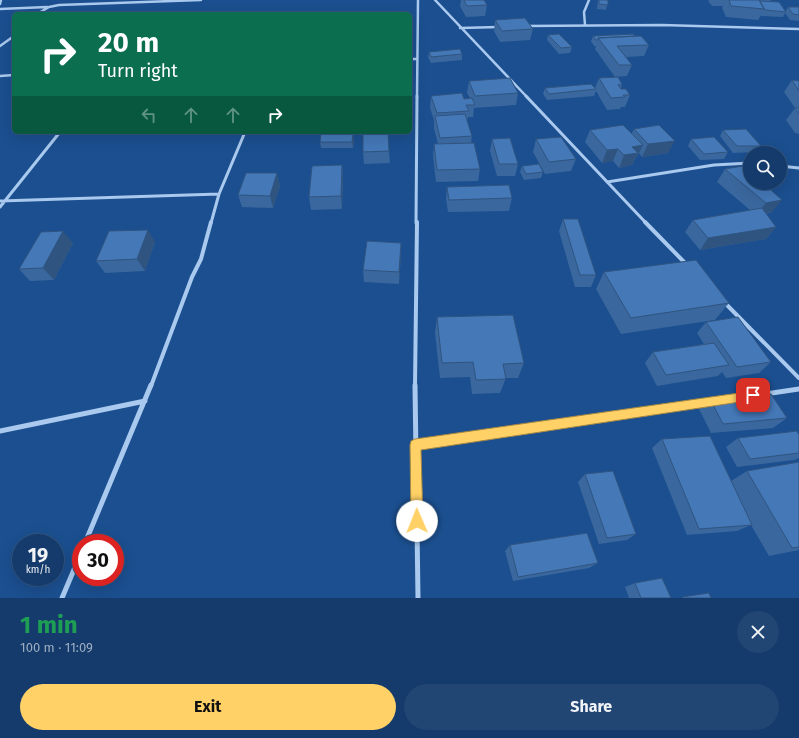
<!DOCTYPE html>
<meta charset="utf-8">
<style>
body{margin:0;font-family:"Fira Sans",sans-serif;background:#214673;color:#f1f3f6;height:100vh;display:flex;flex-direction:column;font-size:15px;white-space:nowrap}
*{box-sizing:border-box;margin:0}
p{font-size:13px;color:#9dadc1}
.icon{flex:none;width:22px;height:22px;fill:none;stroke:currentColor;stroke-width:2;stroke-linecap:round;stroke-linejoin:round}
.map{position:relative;height:598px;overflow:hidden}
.panel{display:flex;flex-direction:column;background:#143b6b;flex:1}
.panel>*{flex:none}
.banner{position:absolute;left:12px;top:12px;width:400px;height:122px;border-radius:6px;box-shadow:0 4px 16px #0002,0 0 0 1px #33557e;background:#0b6e4f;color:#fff;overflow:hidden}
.fabs{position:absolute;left:743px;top:146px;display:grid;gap:8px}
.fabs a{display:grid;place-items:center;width:44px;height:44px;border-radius:50%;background:#143b6b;box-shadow:0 4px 16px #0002,0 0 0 1px #33557e;font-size:20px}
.speed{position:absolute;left:12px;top:534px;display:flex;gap:8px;font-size:20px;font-weight:700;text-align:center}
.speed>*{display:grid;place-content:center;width:52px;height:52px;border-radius:50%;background:#143b6b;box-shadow:0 4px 16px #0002,0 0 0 1px #33557e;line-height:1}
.speed small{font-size:10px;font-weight:400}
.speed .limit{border:6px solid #d22;background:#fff;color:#111}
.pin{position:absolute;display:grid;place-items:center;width:34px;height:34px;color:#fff;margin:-17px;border-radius:8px;box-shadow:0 2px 6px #0006}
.me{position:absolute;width:44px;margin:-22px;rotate:359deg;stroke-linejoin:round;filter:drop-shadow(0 0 3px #0008)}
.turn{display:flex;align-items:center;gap:14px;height:84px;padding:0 20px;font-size:18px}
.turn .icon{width:52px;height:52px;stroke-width:2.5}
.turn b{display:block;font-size:28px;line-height:34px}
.lanes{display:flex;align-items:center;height:38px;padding:0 20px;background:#0003;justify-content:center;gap:20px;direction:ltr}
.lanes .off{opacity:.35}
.round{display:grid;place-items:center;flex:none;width:42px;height:42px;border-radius:21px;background:#214673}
.headline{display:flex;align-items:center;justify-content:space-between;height:68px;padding:0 20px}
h1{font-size:24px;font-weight:700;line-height:30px;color:#1e9e55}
.action{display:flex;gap:8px;margin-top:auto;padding:8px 20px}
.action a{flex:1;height:46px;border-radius:24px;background:#ffd166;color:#111;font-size:16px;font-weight:700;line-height:46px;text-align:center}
.action a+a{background:#214673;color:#f1f3f6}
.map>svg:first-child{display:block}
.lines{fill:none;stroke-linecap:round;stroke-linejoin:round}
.street-far3{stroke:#a9c9ee;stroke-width:2.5}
.street-far2{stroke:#a9c9ee;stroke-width:3}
.street-far1{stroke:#a9c9ee;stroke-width:4}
.street{stroke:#a9c9ee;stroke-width:5}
.wall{fill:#3a679d}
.shaded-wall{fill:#305480}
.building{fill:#4478b7;stroke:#305480}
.route{fill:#ffd166;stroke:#a68842}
</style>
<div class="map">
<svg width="799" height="598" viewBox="0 0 799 598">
<rect width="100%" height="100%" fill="#1b4f8f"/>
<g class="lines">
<path class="street-far3" d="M435,0L527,97
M0,4L1,0
M0,9L47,7
M37,14L49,7L59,5L201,0
M585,25L584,12L589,0
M525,26L662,25L799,29
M460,28L499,27
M0,46L14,36
M410,59H417
M0,76L14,75
M417,97L418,0"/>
<path class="street-far2" d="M526,96L646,223
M780,166L799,168
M607,182L714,165L750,163
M0,201L219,194
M0,207L60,132
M211,223L219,194L245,132
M416,223L417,96"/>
<path class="street-far1" d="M645,222L687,265
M724,302L799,378
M151,386L192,277L201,259L211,222
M415,386L417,222"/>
<path class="street" d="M415,385L418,598
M752,396L799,389
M0,431L145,401
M415,445L710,402
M85,543L151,385
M62,598L81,553"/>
</g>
<path class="wall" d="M461,0H484L487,5L485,16L466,17L460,6Z
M598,0H608L606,10L597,9Z
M709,0H771L770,2L760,1L786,11L788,7H799V21L790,20L785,13L783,17L761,16V15L758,20L726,17L722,8L723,6H712L708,1Z
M495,20L533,29L530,40L500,42L494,31Z
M548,35L572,47L570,53L559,54L547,40Z
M593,36H635L649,45L644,56L626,57L632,65L627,76L615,77L595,49L596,46H594L591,41Z
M429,52L462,54V60L431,63L428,57Z
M599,78L622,84L621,89L630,95L625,107H621L620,109L607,110L596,91L594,96L547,100L543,94L545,88H595Z
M792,80L799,81V134L795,133L786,120L795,108L784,92Z
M469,81L518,93L516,105L474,108L473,117H468L467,122L472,136L471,143L480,169L478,181L436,182L433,156L434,144H438L434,128V120L430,108L431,96L464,99L470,98L467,93Z
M634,129L668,153L642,157L639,153L637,157H636L632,165L619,168L613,161L602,163L585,142L590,130L632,133Z
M723,130L761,146L757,152L733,153L720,136Z
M492,139L518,164L515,176H497L490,151Z
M536,139L576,159L571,171L545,174L533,152Z
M691,139L728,152L724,159L700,160L688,146Z
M354,140L353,148H321L320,142Z
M389,151L390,163L364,164L363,152Z
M342,165L343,177L342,209L311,210L309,197Z
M522,166L543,172L541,178L524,180L520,172Z
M743,166L772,212L766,214L776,227L766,239L700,250L685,232L693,220L750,210L717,182L725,169Z
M277,173L280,186L273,208L242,207L238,195Z
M447,187L512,198L509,211L448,212L446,199Z
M563,219L596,275L591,287H575L559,231Z
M155,242L145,271L105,273L96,261Z
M73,243L54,280L30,281L19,269Z
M401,243V255L399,284L364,282L363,270Z
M604,272L729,303L715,320L621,334L596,289Z
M437,317L524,363L518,378H506L500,393L472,394L470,377L440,378L435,333Z
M706,322L771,362L759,373L726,378L722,372L718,376L657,386L645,363L653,352L704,344L697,333Z
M710,399L787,418L773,428L711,433L699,409Z
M799,435V458L794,460L737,467L726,447L738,438Z
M662,439L731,481L747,471L799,462V550L769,556L751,525L737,531L687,535L652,448Z
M585,474L636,534L627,540L599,544L578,482Z
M510,545L598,563L589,568L513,581L505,551Z
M635,583L671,598H629L625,587Z"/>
<path class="shaded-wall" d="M353,134L354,140L353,148L352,142Z
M675,141L668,153L642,157L648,144Z
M643,145L637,157H636L632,165L619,168L624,155L632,147Z
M618,149L613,161L602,163L607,150Z
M342,165L343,177L342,209L341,196Z
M277,173L280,186L273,208L270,196Z
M782,200L772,212L756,215L766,203Z
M776,227L766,239L700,250L708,238Z
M148,230L155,242L145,271L137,259Z
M63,231L73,243L54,280L43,268Z
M401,243V255L399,284V272Z"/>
<path class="building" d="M464,0H484L487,5L467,6Z
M599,0H608V5L599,4Z
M729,0H759L764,9L731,6Z
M760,1L779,2L786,12L765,10Z
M788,7H799V15L793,14Z
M525,18L533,29L502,31L495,20Z
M559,34L572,47L561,48L548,35Z
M633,34L635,36L598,38V40H596L593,36Z
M641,36L649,45L617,46L632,65H619L598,38Z
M460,49L462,54L431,57L429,52Z
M618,77L622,84L618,85L621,89H626L630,95H623L625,97L611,98L599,78Z
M510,78L518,93L475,96L469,81Z
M792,80L799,81V91Z
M591,84L596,89L549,94L545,88Z
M462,93L464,99L472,98L475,105H466L469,111L437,113L431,96Z
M795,108H799V114Z
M465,114L472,136L440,138L435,116Z
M623,125L643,145L632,147L638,153L624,155L618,149L607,150L590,130Z
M659,125L675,141L648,144L634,129Z
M746,129L761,146H737L723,130Z
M363,132H388L389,151L363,152Z
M321,134H353L352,142H320Z
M561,137L576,159L549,162L536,139Z
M714,137L728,152L704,154L691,139Z
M510,138L518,164H499L492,139Z
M474,143L480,169L437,170L434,144Z
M539,164L543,172L526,174L522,166Z
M342,165L341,196L309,197L312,166Z
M743,166L750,172V183H763L782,200L766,203L725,169Z
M246,173H277L270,196L238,195Z
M509,185L512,198L449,200L447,187Z
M762,208L776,227L708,238L693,220Z
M563,219H578L596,275H580Z
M148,230L137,259L96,261L109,231Z
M63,231L43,268L19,269L41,232Z
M367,241L401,243L399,272L363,270Z
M696,260L729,303L631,318L604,272Z
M513,315L524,363L503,364L506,379L476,380L473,362L442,363L437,317Z
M738,317L771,362L737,367L706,322Z
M714,343L729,365L666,375L653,352Z
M771,394L787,418L723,424L710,399Z
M797,431L799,435V453L750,459L738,438Z
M710,436L752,525L699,529L662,439Z
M799,462V547L792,548L747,471Z
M613,471L636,534L607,538L585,474Z
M587,533L598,563L518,577L510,545Z
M662,578L671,598H641L635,583Z
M709,593L711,598H683L682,597Z"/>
<path class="route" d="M753,391L757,392L758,395L757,399L753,400L421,450L423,521L421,526L417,528L412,526L411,521L410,445L411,441L415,439Z"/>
</svg>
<div class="fabs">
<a><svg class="icon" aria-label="search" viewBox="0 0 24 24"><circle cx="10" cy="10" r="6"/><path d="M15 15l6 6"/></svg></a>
</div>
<div class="speed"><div>19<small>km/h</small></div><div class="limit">30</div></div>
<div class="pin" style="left:753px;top:395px;background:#d93025"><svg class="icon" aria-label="arrive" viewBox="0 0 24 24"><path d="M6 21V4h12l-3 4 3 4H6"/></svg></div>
<svg class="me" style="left:417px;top:521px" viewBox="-20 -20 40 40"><circle r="19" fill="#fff"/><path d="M0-13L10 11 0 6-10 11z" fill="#ffd166"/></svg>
<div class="banner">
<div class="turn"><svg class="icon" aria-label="right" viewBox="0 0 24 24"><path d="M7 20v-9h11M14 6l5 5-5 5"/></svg><div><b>20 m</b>Turn right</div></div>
<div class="lanes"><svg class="icon off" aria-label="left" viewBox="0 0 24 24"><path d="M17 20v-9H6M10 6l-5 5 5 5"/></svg><svg class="icon off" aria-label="ahead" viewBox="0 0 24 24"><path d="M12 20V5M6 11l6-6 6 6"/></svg><svg class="icon off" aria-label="ahead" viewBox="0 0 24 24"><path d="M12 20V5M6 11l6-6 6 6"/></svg><svg class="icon" aria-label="right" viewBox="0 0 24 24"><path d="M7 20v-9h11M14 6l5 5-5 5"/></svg></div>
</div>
</div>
<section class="panel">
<div class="headline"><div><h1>1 min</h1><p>100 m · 11:09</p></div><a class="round"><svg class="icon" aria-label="close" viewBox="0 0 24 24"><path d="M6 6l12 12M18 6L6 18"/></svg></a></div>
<div class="action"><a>Exit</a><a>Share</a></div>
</section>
